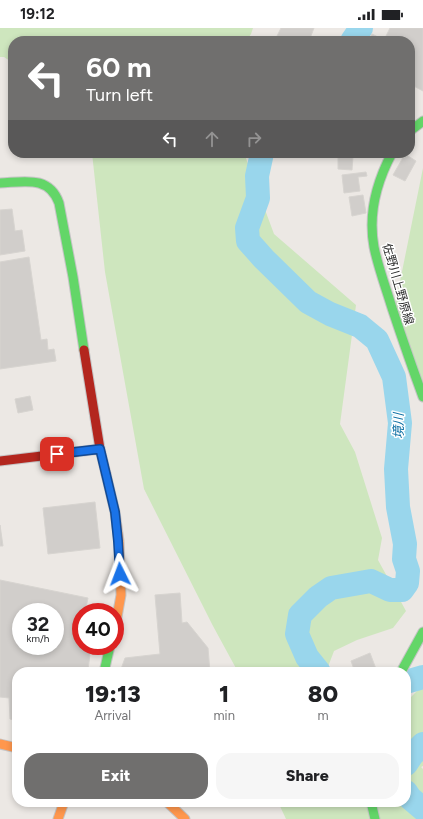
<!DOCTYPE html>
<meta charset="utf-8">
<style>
body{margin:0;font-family:Figtree,"Noto Sans JP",sans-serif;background:#f6f6f6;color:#202124;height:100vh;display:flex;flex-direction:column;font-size:15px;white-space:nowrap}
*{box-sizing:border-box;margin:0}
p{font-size:13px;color:#757577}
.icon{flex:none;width:22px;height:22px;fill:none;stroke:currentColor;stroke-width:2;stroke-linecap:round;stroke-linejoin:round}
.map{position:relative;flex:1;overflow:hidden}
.details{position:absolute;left:12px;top:639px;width:399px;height:140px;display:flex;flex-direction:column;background:#fff;border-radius:16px;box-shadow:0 2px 6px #0003}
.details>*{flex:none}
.top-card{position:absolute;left:8px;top:8px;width:407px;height:122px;border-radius:16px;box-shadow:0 2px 6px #0003;background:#706f6e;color:#fff;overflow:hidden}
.speed{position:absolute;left:12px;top:575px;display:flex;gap:8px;font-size:20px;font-weight:700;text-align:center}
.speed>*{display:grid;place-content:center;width:52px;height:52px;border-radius:50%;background:#fff;box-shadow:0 2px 6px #0003;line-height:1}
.speed small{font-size:10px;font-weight:400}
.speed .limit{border:6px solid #d22;background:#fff;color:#111}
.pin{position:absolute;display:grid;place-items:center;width:34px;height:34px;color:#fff;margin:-17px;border-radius:8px;box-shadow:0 2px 6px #0006}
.me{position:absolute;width:44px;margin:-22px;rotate:357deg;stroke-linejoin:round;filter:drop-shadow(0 0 3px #0008)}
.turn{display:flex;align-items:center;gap:14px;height:84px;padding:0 12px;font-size:18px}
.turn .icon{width:52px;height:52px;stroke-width:2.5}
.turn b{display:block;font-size:28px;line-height:34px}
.lanes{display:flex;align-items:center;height:38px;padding:0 12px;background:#0003;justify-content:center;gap:20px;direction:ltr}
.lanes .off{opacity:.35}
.eta{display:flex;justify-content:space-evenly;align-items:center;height:68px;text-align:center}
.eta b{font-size:24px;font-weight:800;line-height:28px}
.primary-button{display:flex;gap:8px;margin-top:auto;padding:8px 12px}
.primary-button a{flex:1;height:46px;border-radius:16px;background:#706f6e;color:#fff;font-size:16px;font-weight:800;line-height:46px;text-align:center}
.primary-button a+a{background:#f6f6f6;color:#202124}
.status{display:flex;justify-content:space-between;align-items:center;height:28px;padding:0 20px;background:#fff;direction:ltr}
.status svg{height:11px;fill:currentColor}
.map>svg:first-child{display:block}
.green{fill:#cee6be}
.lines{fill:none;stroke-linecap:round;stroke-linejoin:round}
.river{stroke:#99d6ec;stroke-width:24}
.building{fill:#d1cecb;stroke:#d7d4d0;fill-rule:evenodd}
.fast-casing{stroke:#c5c4c5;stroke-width:11}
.slow-casing{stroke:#c5c4c5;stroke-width:11}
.jam-casing{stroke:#c5c4c5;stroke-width:11}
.fast{stroke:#63d668;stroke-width:9}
.slow{stroke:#ff974d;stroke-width:9}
.jam{stroke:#b3261e;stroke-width:9}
.route-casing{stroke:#114b97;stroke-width:10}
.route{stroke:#1a73e8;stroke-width:7}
.labels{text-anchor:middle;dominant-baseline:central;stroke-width:3;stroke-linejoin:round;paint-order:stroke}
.street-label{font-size:12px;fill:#2e2e2e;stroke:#fff}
.water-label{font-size:13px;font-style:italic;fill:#0d6fa3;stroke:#fff}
</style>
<div class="status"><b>19:12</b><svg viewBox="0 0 49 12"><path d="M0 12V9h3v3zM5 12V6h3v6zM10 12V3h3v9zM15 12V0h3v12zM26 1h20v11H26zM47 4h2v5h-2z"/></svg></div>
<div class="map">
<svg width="423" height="791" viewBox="0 0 423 791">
<rect width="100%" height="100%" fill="#ece8e4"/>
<path class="green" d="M0,0H253L251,6L246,13H13V35L4,29H0Z
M92,125H244L274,206L356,277L340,396L355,424L382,510L378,532L406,583L393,600L357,612L334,623L326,644H238L213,598L144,461L105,244Z
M423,140V372L393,288Z
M423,657V738L421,739L423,741V791H286L278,774H406V674Z"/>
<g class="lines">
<path class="river" d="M352,13L361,0
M262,125L257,148L258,170L247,200L248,213L264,231L308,274L330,286L360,298L377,312L394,349L400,395L396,441L398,479L405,516L404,531L408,543L407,555L402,562H390L371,553L331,560L318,569L300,587L297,606L307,629L319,644
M406,654L423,649
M406,736L412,727L423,716
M406,764L410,770L423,781"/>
</g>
<path class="building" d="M281,0H314L309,13L298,10L297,13H288L277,8Z
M390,0H423V63L410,56V13H368L372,6L384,12Z
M405,126L416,133L405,153L393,147Z
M338,127L353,128L352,142L338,141Z
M366,144L367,148L358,149L360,163L344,165L342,147Z
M363,167L366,185L352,188L349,169Z
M12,181L15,203L22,202L25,223L0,227V182Z
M29,229L41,312L47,311L48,322L54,321L56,333L0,341V234Z
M30,368L33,382L18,385L15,371Z
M95,474L100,520L48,526L43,480Z
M0,497L3,518H0Z
M0,552L88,570L85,584H81L80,604L81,618H91L88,642L73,640V644H17V693L10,691L9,670L0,669ZM21,584H55V618H21Z
M180,565L182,595L187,594L208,620L210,644H120L125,630L160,626L155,567Z
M370,625L376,641L367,644H355L351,633Z"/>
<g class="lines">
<g class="fast-casing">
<path id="fast" d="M410,103L423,93
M392,125C377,153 368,186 374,219C378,239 386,260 392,280C402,310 412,339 423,369
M0,155C24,154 49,147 59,175L73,249L84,322
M104,644L110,618
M401,644L423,604
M371,774L375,791"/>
</g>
<g class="slow-casing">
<path id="slow" d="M106,446L115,484L119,513L121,567L115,600
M0,716L17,720
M167,774L185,791
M58,791L64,774"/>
</g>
<g class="jam-casing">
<path id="jam" d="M84,322L100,421L106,446
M0,433L100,421"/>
</g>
<use href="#fast" class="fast"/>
<use href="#slow" class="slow"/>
<use href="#jam" class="jam"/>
</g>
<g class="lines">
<g class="route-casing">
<path id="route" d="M57,426L100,421L115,484L118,513L120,546"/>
</g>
<use href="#route" class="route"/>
</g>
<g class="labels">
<g class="street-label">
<text transform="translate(398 256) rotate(74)">佐野川上野原線</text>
</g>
<g class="water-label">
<text transform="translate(398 398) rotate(-90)">境川</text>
</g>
</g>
</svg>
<div class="speed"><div>32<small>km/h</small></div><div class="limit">40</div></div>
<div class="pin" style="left:57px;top:426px;background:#d93025"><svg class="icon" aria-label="arrive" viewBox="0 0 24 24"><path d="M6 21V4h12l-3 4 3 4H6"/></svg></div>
<svg class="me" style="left:120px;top:546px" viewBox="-20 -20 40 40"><path d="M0-17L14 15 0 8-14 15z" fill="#1a73e8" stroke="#fff" stroke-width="4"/></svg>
<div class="top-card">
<div class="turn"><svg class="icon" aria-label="left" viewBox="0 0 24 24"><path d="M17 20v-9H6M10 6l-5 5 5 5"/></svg><div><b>60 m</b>Turn left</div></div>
<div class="lanes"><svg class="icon" aria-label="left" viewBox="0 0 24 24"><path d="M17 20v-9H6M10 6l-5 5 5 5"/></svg><svg class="icon off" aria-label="ahead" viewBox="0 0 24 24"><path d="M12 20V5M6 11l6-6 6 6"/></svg><svg class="icon off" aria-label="right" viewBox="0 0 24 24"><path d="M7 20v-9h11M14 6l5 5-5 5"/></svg></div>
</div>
<section class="details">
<div class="eta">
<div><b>19:13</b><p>Arrival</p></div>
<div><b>1</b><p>min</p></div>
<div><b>80</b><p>m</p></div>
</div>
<div class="primary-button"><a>Exit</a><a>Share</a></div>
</section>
</div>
